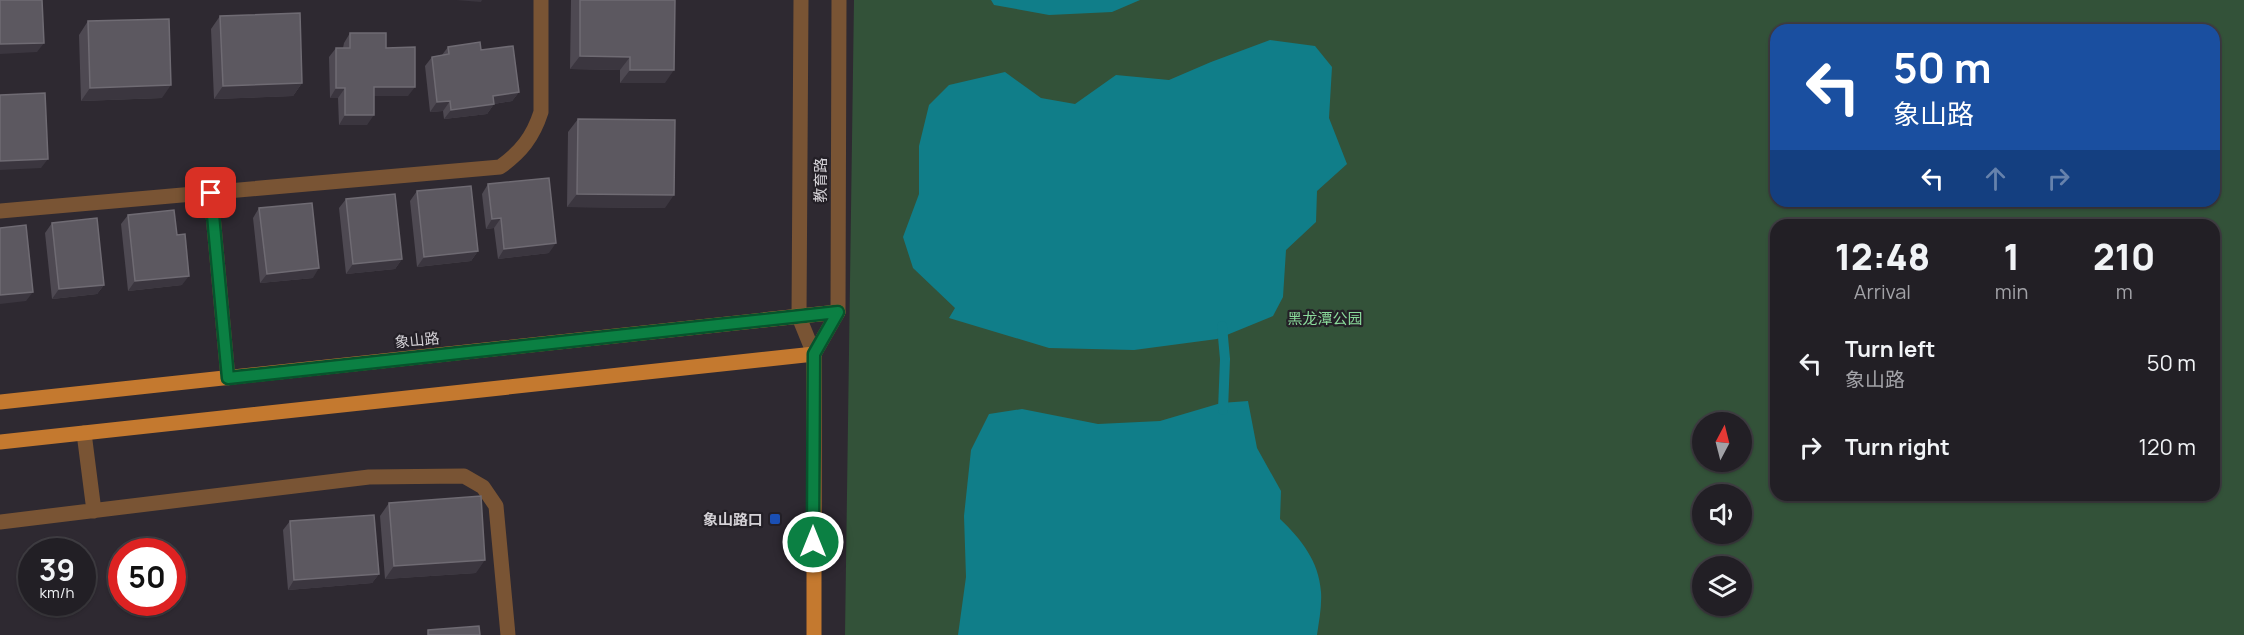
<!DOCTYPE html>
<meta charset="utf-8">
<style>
body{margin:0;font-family:Manrope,"Noto Sans SC",sans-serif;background:#2e2c32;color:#f1f3f6;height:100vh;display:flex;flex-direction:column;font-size:22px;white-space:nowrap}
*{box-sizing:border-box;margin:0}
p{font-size:20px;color:#a2a2a7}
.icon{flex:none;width:33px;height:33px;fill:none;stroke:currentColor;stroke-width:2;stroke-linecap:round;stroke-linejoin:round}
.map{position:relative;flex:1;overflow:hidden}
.sheet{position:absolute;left:1770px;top:219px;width:450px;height:282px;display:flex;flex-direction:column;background:#221f25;border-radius:18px;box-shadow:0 2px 4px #0004,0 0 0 2px #3f3d42}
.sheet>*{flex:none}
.banner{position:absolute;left:1770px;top:24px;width:450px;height:183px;border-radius:18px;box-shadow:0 2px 4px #0004,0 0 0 2px #3f3d42;background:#1a4fa0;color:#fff;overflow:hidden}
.needle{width:39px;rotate:7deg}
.buttons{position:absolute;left:1692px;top:412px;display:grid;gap:12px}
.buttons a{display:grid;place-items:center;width:60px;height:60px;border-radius:50%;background:#221f25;box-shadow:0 2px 4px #0004,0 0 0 2px #3f3d42;font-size:30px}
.speed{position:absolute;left:18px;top:538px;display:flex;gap:12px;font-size:30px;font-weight:700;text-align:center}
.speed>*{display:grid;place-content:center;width:78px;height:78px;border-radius:50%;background:#221f25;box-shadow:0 2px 4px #0004,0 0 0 2px #3f3d42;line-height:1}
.speed small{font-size:15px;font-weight:400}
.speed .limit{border:9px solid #d22;background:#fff;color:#111}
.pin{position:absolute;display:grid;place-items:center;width:51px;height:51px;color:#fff;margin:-26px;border-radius:12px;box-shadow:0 3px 9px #0006}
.me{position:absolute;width:66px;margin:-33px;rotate:0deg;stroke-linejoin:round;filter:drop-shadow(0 0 4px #0008)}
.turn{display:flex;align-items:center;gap:21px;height:126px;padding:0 24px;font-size:27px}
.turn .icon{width:78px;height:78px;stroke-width:2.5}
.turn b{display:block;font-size:42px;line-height:51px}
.lanes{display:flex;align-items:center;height:57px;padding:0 24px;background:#0003;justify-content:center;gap:30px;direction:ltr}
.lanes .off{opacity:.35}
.eta{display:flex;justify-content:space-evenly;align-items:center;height:102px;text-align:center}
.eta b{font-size:36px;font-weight:800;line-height:42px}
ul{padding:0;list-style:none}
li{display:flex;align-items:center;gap:18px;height:84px;padding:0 24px}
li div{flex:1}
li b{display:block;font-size:22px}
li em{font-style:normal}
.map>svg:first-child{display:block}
.green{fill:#335239;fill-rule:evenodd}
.water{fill:#107e89}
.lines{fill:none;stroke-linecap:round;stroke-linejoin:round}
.stream{stroke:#107e89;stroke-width:10}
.minor{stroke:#795434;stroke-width:15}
.major{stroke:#c4792f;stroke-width:15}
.wall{fill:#4e4952}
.shaded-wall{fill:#3b363f}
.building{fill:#5c5860;stroke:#6f6b73;stroke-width:1.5}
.route-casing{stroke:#07532c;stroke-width:15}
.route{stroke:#0b8043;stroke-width:10}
.transit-dot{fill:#1a4fb4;stroke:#242027;stroke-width:2}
.labels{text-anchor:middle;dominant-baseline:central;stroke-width:4.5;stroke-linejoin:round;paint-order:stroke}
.street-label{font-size:15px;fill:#d4d1d6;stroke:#242027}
.park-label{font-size:15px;fill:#8ada9b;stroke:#242027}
.poi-label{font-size:15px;font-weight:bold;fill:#d4d1d6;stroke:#242027;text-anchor:end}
</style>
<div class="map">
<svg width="2244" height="635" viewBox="0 0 2244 635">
<rect width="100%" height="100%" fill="#2e2931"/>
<path class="green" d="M854,0H2244V635H845ZM1776,30H2214V201H1776ZM1776,225H2214V495H1776ZM1702,423H1742V462H1702ZM1702,495H1742V534H1702ZM1702,567H1742V606H1702Z"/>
<path class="water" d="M991,0H1140L1112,12L1049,15L994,5Z
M1270,40L1315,46L1332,67L1329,118L1347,164L1317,191L1316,222L1286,250L1283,297L1273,316L1217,339L1134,350L1049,348L949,318L955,308L913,268L903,237L919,194V146L929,105L949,85L1005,72L1041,98L1075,104L1116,75L1169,80L1211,62Z
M1248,401L1257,448L1281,491L1280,519C1301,539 1319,561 1321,592C1322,606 1319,621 1317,635H958L966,577L964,516L971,450L989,414L1022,409L1098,424L1160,421L1221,403Z"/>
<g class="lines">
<path class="stream" d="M1222,326L1225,359L1223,410"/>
<path class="minor" d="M801,0L799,317L814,354
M211,193L228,378
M0,211L500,167C521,152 533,137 541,112V0
M814,354L838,312L839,0
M84,433L94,511
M0,522L369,477L464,476L483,487L496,506L508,635"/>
<path class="major" d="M0,402L838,312
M0,442L814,354V635"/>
</g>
<path class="wall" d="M571,0H675L665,83H620V70L570,69Z
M220,16L302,83L293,96L214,99L211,29Z
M88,21L162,98L81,101L79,35Z
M350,33L386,48L408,96H374L367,125H339L338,98H330L329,57L336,48H343L344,43Z
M448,47L481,50L519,92L512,101L494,104L487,114L444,119L443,111L430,112L425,66L432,57L442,55Z
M578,119L665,208L567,207L568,132Z
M488,184L549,253L498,259L494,228L486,229L482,194Z
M417,191L478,251L471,261L417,267L410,201Z
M346,199L402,259L395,269L346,274L339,208Z
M259,208L313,278L260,283L253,218Z
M128,215L182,285L128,291L121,224Z
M52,223L104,285L97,294L52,299L45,233Z
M389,503L476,573L385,579L380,516Z
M290,521L379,574L372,583L288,590L283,530Z"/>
<path class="shaded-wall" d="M456,0H482L481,2Z
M44,43L37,52L0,54V44Z
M580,56L630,57L620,70L570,69Z
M630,70H674L665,83H620Z
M302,83L293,96L214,99L223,86Z
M171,85L162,98L81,101L90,88Z
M374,87H415L408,96H367Z
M336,88H345L338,98H330Z
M519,92L512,101L487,105L494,104L487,114L444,119L451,110L493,96Z
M450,101L443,111L430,112L437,102Z
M345,115H374L367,125H339Z
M48,159L41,168L0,170V161Z
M577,194L674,195L665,208L567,207Z
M501,218L494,228L486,229L492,219Z
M556,243L549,253L498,259L504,249Z
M478,251L471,261L417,267L424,257Z
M402,259L395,269L346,274L353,264Z
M319,268L313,278L260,283L267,274Z
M189,276L182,285L128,291L135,281Z
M104,285L97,294L52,299L59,289Z
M33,292L26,301L0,304V295Z
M485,560L476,573L385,579L394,566Z
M379,574L372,583L288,590L294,580Z"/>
<path class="building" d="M0,0H42L44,43L0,44Z
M580,0H675L674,70H630V57L580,56Z
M300,13L302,83L223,86L220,16Z
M169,19L171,85L90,88L88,21Z
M350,33H386V48L415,47V87H374V115H345V88H336V48H350Z
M480,42L481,50L513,46L519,92L493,96L494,104L451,110L450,101L437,102L432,57L449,54L448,47Z
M45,93L48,159L0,161V95Z
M578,119L675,120L674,195L577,194Z
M549,178L556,243L504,249L501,218L492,219L488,184Z
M471,186L478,251L424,257L417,191Z
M395,194L402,259L353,264L346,199Z
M312,203L319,268L267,274L259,208Z
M174,210L177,235L185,234L189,276L135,281L128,215Z
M97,218L104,285L59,289L52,223Z
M26,225L33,292L0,295V228Z
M481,496L485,560L394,566L389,503Z
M374,515L379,574L294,580L290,521Z
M479,626L480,635H428V630Z"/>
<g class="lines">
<g class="route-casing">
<path id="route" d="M211,193L228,378L838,312L814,354L813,542"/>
</g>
<use href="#route" class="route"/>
</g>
<rect class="transit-dot" x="769" y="513" width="12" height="12" rx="3"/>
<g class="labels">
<g class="street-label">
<text transform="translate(820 180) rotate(-90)">教育路</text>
<text transform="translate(417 340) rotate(-6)">象山路</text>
</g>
<g class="park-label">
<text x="1325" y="318">黑龙潭公园</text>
</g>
<g class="poi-label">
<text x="763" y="519">象山路口</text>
</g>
</g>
</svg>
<div class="buttons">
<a><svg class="needle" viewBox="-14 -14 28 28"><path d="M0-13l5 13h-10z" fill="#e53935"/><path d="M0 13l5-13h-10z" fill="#a2a2a7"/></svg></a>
<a><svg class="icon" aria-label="sound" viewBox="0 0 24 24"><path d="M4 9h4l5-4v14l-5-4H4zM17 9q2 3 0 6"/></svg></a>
<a><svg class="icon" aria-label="layers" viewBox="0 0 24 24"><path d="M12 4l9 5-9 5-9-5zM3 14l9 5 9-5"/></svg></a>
</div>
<div class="speed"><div>39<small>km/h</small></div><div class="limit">50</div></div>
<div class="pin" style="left:211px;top:193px;background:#d93025"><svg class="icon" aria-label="arrive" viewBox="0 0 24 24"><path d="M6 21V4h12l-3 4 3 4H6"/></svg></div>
<svg class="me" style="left:813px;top:542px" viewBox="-20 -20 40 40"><circle r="17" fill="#0b8043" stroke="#fff" stroke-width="3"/><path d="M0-11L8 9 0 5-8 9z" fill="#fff"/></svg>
<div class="banner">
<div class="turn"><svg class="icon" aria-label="left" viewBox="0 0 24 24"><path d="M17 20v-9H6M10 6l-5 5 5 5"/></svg><div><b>50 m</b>象山路</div></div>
<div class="lanes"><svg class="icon" aria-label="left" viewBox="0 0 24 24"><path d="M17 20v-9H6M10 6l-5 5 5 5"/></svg><svg class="icon off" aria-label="ahead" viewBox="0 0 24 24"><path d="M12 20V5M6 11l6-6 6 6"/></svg><svg class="icon off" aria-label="right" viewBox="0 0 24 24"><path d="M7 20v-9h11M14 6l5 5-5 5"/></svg></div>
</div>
<section class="sheet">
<div class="eta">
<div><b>12:48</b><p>Arrival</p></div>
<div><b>1</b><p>min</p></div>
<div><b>210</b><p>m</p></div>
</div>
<ul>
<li><svg class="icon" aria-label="left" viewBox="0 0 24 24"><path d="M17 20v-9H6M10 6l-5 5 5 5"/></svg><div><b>Turn left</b><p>象山路</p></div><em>50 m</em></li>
<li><svg class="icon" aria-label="right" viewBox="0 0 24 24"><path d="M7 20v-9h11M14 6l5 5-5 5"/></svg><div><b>Turn right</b></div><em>120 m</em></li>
</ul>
</section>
</div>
